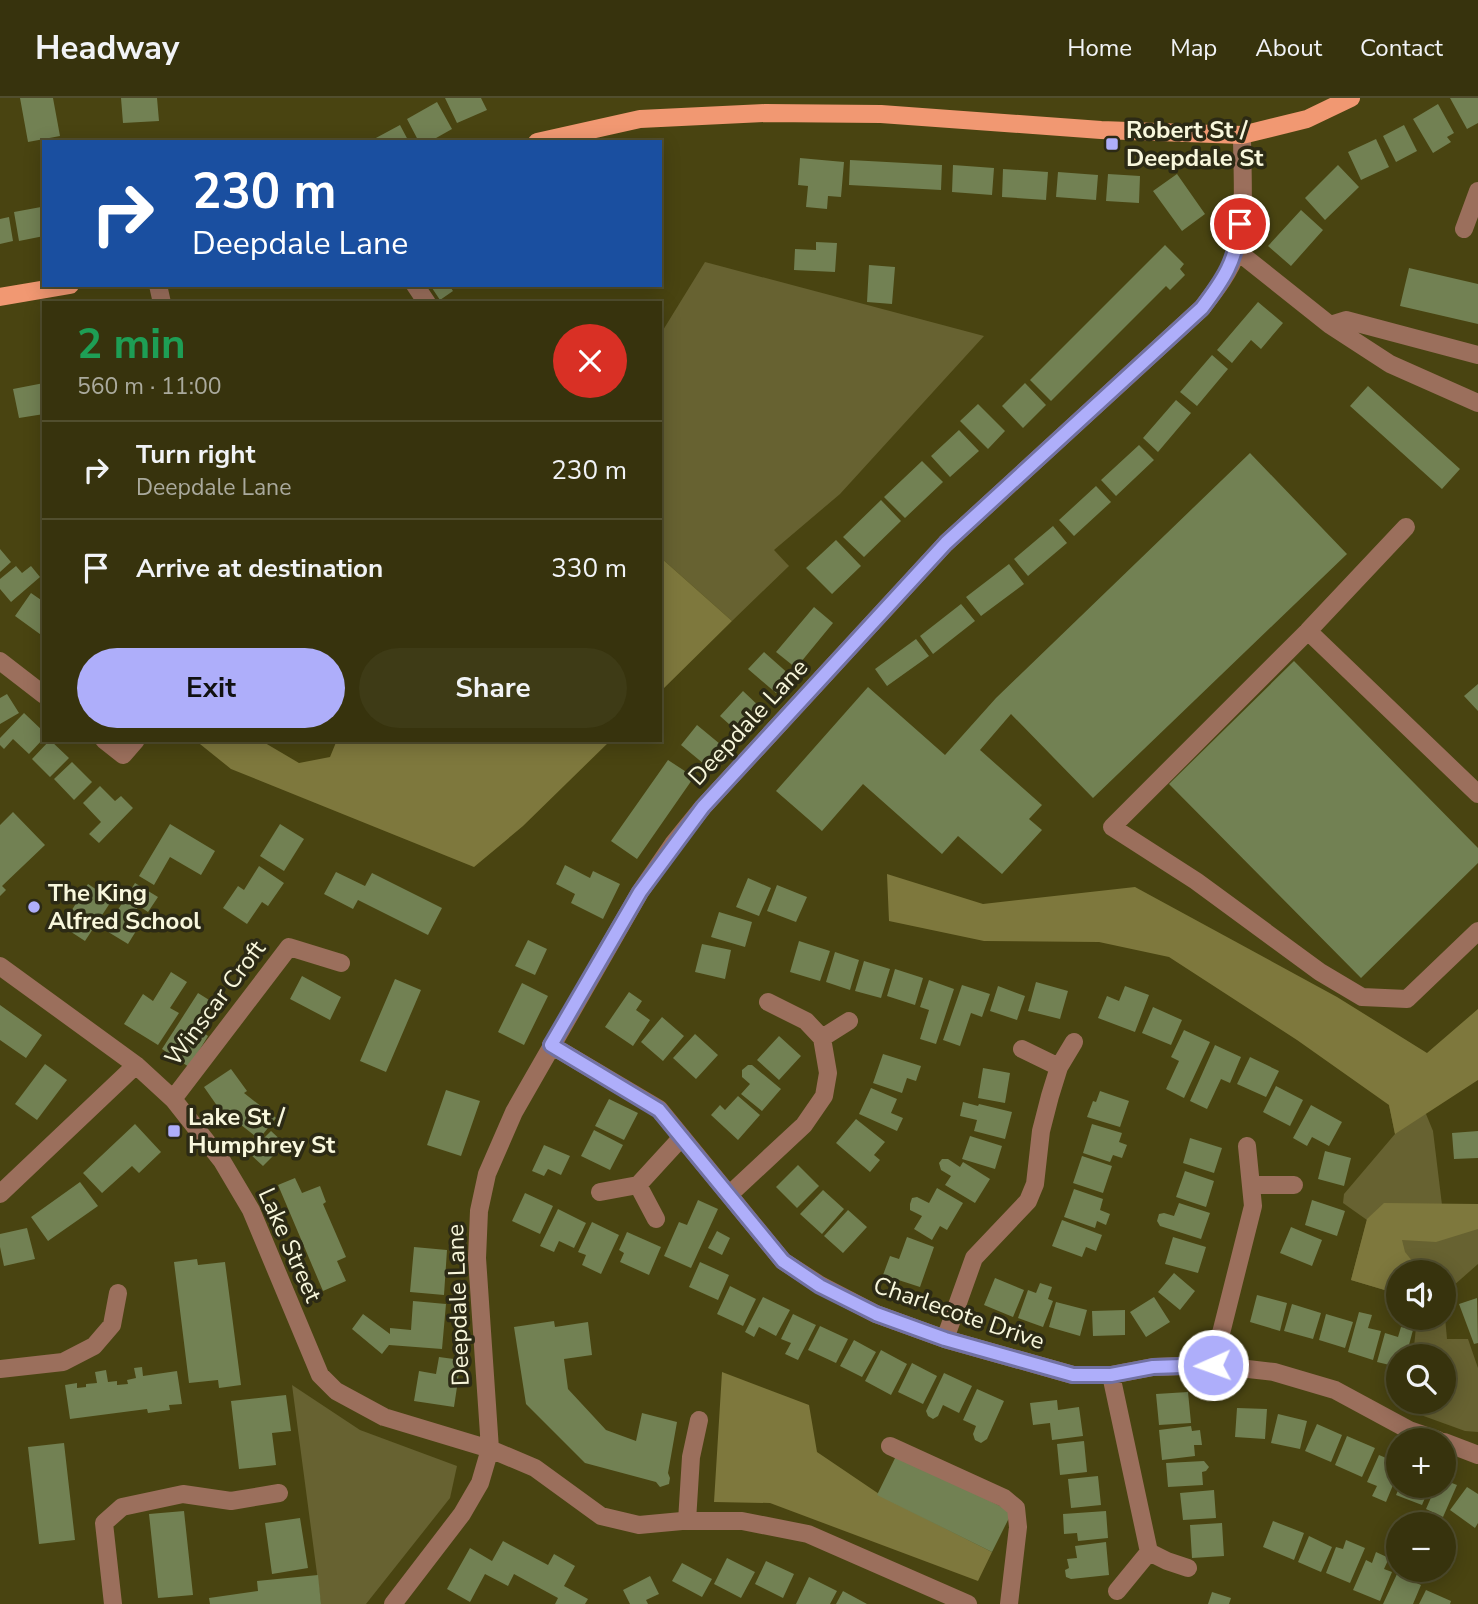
<!DOCTYPE html>
<meta charset="utf-8">
<style>
body{margin:0;font-family:"Nunito Sans",sans-serif;background:#3e3b16;color:#f1f3f6;height:100vh;display:flex;flex-direction:column;font-size:26px;white-space:nowrap}
*{box-sizing:border-box;margin:0}
p{font-size:23px;color:#aaaa9d}
.icon{flex:none;width:38px;height:38px;fill:none;stroke:currentColor;stroke-width:2;stroke-linecap:round;stroke-linejoin:round}
.map{position:relative;flex:1;overflow:hidden}
.sheet{position:absolute;left:42px;top:203px;width:620px;height:441px;display:flex;flex-direction:column;background:#37330d;border-radius:0px;box-shadow:0 4px 18px #0003,0 0 0 2px #514e2e}
.sheet>*{flex:none}
.hud{position:absolute;left:42px;top:42px;width:620px;height:147px;border-radius:0px;box-shadow:0 4px 18px #0003,0 0 0 2px #514e2e;background:#1a4fa0;color:#fff;overflow:hidden}
.fabs{position:absolute;left:1386px;top:1162px;display:grid;gap:14px}
.fabs a{display:grid;place-items:center;width:70px;height:70px;border-radius:50%;background:#37330d;box-shadow:0 4px 18px #0003,0 0 0 2px #514e2e;font-size:35px}
.pin{position:absolute;display:grid;place-items:center;width:60px;height:60px;color:#fff;margin:-30px;border:4px solid #fff;border-radius:50%;box-shadow:0 2px 7px #0007}
.me{position:absolute;width:77px;margin:-38px;rotate:268deg;stroke-linejoin:round;filter:drop-shadow(0 0 5px #0008)}
.turn{display:flex;align-items:center;gap:24px;height:147px;padding:0 35px;font-size:32px}
.turn .icon{width:91px;height:91px;stroke-width:2.5}
.turn b{display:block;font-size:49px;line-height:60px}
.round{display:grid;place-items:center;flex:none;width:74px;height:74px;border-radius:37px;background:#3e3b16}
.overview{display:flex;align-items:center;justify-content:space-between;height:119px;padding:0 35px}
h1{font-size:42px;font-weight:700;line-height:52px;color:#1e9e55}
.button{display:flex;gap:14px;margin-top:auto;padding:14px 35px}
.button a{flex:1;height:80px;border-radius:42px;background:#aeaefa;color:#111;font-size:28px;font-weight:700;line-height:80px;text-align:center}
.button a+a{background:#3e3b16;color:#f1f3f6}
ul{padding:0;list-style:none}
li{display:flex;align-items:center;gap:21px;height:98px;padding:0 35px;border-top:2px solid #514e2e}
li div{flex:1}
li b{display:block;font-size:26px}
li em{font-style:normal}
header{display:flex;align-items:center;gap:42px;box-sizing:border-box;height:98px;padding:0 35px;background:#37330d;border-bottom:2px solid #514e2e}
header strong{font-size:33px}
nav{display:flex;gap:38px;margin-inline-start:auto;font-size:24px}
.map>svg:first-child{display:block}
.green{fill:#676231}
.forest{fill:#7e783d}
.building{fill:#728153}
.lines{fill:none;stroke-linecap:round;stroke-linejoin:round}
.minor{stroke:#9b6f5c;stroke-width:18}
.major{stroke:#f19872;stroke-width:18}
.route-casing{stroke:#7171a2;stroke-width:18}
.route{stroke:#aeaefa;stroke-width:12}
.poi-dot{fill:#aeaefa;stroke:#2c2a15;stroke-width:2.5}
.labels{text-anchor:middle;dominant-baseline:central;stroke-width:7;stroke-linejoin:round;paint-order:stroke}
.poi-label{font-size:24px;font-weight:bold;fill:#f8f7dc;stroke:#2c2a15;text-anchor:start}
.street-label{font-size:24px;fill:#f8f7dc;stroke:#2c2a15}
</style>
<header>
<strong>Headway</strong>
<nav><a>Home</a><a>Map</a><a>About</a><a>Contact</a></nav>
</header>
<div class="map">
<svg width="1478" height="1506" viewBox="0 0 1478 1506">
<rect width="100%" height="100%" fill="#494411"/>
<path class="green" d="M705,164L984,238L840,396L774,452L789,468L732,523L660,459V237Z
M1389,1007L1426,1016L1433,1033L1442,1107L1478,1106V1166L1444,1196V1174H1398V1196L1351,1182L1367,1122L1343,1105L1344,1096L1395,1036Z
M1444,1208L1447,1241H1468L1478,1270V1334L1465,1333L1396,1308L1398,1301V1304H1444V1258H1413L1417,1220H1444Z
M292,1287L360,1332L457,1368L450,1400L366,1506H321Z"/>
<path class="forest" d="M660,459L732,523L660,594Z
M195,642H260L299,665L330,659L337,642H611L523,728L474,769L231,671Z
M887,776L983,806L1135,789L1337,899L1427,955L1478,911V982L1395,1036L1389,1007L1297,942L1169,859L1099,844L984,843L889,823Z
M1384,1105L1478,1106V1131L1436,1144L1402,1142L1405,1154L1421,1174H1398V1196L1351,1182L1367,1121Z
M722,1274L809,1307L817,1354L885,1400L992,1454L978,1483L770,1405L714,1404Z"/>
<path class="building" d="M20,0H53L60,38L28,44Z
M121,0H157L159,23L123,25Z
M445,0H481L487,12L457,25Z
M1450,0H1478V25L1467,31Z
M437,4L452,31L429,44H419L407,21Z
M1438,6L1454,35L1447,39L1451,44L1433,55L1413,21Z
M400,27L409,44H369L374,41Z
M1404,27L1417,53L1396,64L1383,38Z
M1376,41L1389,69L1361,82L1348,54Z
M800,60L844,64L841,99L828,98L827,111L806,109L808,88L798,87Z
M850,62L942,67L941,92L849,87Z
M953,67L994,70L992,97L952,94Z
M1338,67L1359,89L1325,122L1305,100Z
M1003,71L1048,74L1046,102L1002,99Z
M1058,74L1098,77L1096,102L1056,99Z
M1108,76L1140,78L1139,105L1106,103Z
M1177,76L1205,116L1182,133L1153,93Z
M41,109L44,138L19,143L14,114Z
M1301,112L1323,132L1291,168L1268,148Z
M9,119L13,143L0,146V121Z
M816,144L837,145L835,174L794,172L795,151L816,152Z
M1165,147L1184,166L1180,171L1185,177L1170,192L1166,188L1051,303L1030,282Z
M869,167L895,169L892,206L867,204Z
M1409,170L1478,186V226L1400,208Z
M430,187H449L453,193L440,202Z
M1258,204L1283,225L1261,251L1251,242L1232,265L1217,252Z
M1212,257L1228,271L1197,308L1180,294Z
M44,285V316L19,320L13,291Z
M1025,285L1046,307L1023,330L1002,308Z
M1368,288L1460,371L1442,391L1350,308Z
M1176,302L1191,315L1158,354L1143,340Z
M978,306L1005,333L988,351L960,323Z
M959,332L979,353L950,379L931,358Z
M1139,347L1154,362L1116,398L1101,382Z
M1250,355L1347,456L1093,700L1011,616L980,652L1042,707L1029,721L1042,732L1002,776L958,738L942,756L863,686L822,733L776,693L868,589L945,657L996,600Z
M922,363L943,384L905,420L884,399Z
M1096,388L1111,404L1074,438L1059,422Z
M881,402L901,423L864,459L843,439Z
M1053,428L1067,445L1028,478L1014,461Z
M836,442L861,468L832,496L806,470Z
M0,451L11,464L0,474Z
M1009,466L1024,486L981,518L966,499Z
M16,468L22,475L31,468L40,479L11,504L0,491V481Z
M31,495L44,504V539L15,518Z
M961,506L975,523L933,556L920,538Z
M814,509L833,525L796,570L776,554Z
M916,541L929,558L887,588L875,571Z
M764,554L791,578L776,595L748,571Z
M1294,563L1478,750V765L1361,880L1169,686Z
M1478,586V613L1464,598Z
M743,593L761,610L739,635L720,618Z
M7,596L19,615L0,626V600Z
M24,615L44,634V640L29,656L13,641L4,651L0,647V640Z
M697,627L720,646L704,666L681,647Z
M50,642L69,660L50,679L32,661Z
M668,662L694,679L637,761L611,743Z
M72,664L92,684L74,702L54,681Z
M100,688L115,703L121,698L133,710L99,745L89,736L101,724L83,705Z
M13,714L45,747L2,788L6,792L0,798V727Z
M170,726L215,753L201,777L170,759L154,787L139,778Z
M280,726L304,741L284,773L260,758Z
M565,767L590,780L593,773L620,786L603,821L571,805L575,796L556,786Z
M259,768L284,785L268,808L262,804L247,826L223,810L238,788L244,792Z
M336,774L365,788L372,775L442,810L428,837L358,802L353,811L324,796Z
M748,780L771,790L759,818L736,809Z
M135,785L158,799L148,814L139,808L131,819L141,825L128,846L105,832Z
M88,786L112,802L85,843L62,828Z
M777,787L807,799L796,824L767,813Z
M719,814L752,824L745,849L711,839Z
M528,842L547,851L535,877L515,868Z
M799,843L830,853L820,883L790,874Z
M702,846L731,852L725,881L695,874Z
M835,854L859,862L850,892L826,884Z
M864,863L890,871L881,900L855,893Z
M895,871L923,880L915,907L887,898Z
M171,874L187,884L170,910L179,915L158,947L124,926L143,896L153,903Z
M302,878L341,899L330,922L290,901Z
M395,881L421,892L386,974L360,963Z
M929,882L954,891L936,946L920,941L929,912L920,909Z
M1036,884L1068,893L1060,921L1028,913Z
M522,885L548,898L524,947L498,934Z
M962,887L990,896L982,919L971,915L960,948L943,942Z
M998,888L1025,898L1017,922L990,913Z
M1125,888L1149,897L1135,934L1098,920L1107,898L1119,903Z
M629,894L642,903L636,912L650,922L633,948L605,929Z
M198,895L214,905L198,931L208,938L189,969L162,951Z
M0,907L42,937L26,960L0,942Z
M1153,909L1182,922L1171,947L1142,935Z
M662,919L684,938L663,963L641,944Z
M1184,932L1210,944L1184,1000L1166,991L1179,963L1171,959Z
M695,936L718,957L696,981L673,960Z
M779,938L801,958L779,982L757,962Z
M1215,947L1241,959L1230,985L1221,981L1207,1011L1190,1003Z
M883,956L921,968L916,983L907,980L902,995L873,985Z
M1250,959L1279,973L1266,999L1237,986Z
M45,966L67,982L37,1022L15,1006Z
M748,967H752L781,991L762,1013L741,996L750,986L742,979V972Z
M983,970L1010,975L1005,1005L978,1000Z
M231,971L247,993L244,995L276,1020L259,1041L221,1011L220,1012L204,989Z
M1276,988L1303,1002L1290,1028L1263,1014Z
M871,990L897,1001L891,1015L903,1020L897,1033L859,1016Z
M446,992L480,1003L461,1058L427,1047Z
M1100,993L1129,1003L1120,1029L1087,1019L1093,1003L1096,1004Z
M738,998L760,1017L738,1042L711,1017L720,1007L725,1012Z
M609,1001L638,1015L624,1042L595,1028Z
M963,1004L978,1008L979,1006L1012,1014L1005,1041L974,1033L977,1022L960,1018Z
M1311,1007L1342,1024L1329,1048L1312,1039L1307,1048L1293,1040Z
M856,1021L885,1044L874,1057L880,1062L870,1074L836,1045Z
M135,1026L161,1054L139,1075L132,1068L102,1095L83,1075Z
M1092,1026L1122,1035L1119,1044L1127,1047L1122,1060L1113,1057L1110,1064L1083,1055Z
M594,1032L623,1047L610,1072L581,1058Z
M271,1033L285,1046L263,1068L249,1055Z
M1478,1033V1060L1454,1061L1452,1035Z
M970,1038L1002,1048L995,1071L962,1061Z
M1190,1040L1222,1050L1214,1075L1183,1065Z
M544,1047L570,1058L561,1077L548,1071L544,1078L532,1073Z
M1325,1053L1351,1060L1344,1088L1318,1081Z
M1082,1058L1112,1068L1103,1095L1073,1085Z
M942,1061H948L960,1069L963,1064L990,1081L975,1105L945,1087L951,1078L941,1072L939,1065Z
M798,1067L819,1088L797,1110L776,1089Z
M1185,1073L1214,1083L1206,1109L1176,1099Z
M295,1080L302,1095L320,1088L326,1104L323,1106L346,1159L337,1163L346,1183L323,1193L278,1087Z
M80,1084L98,1108L48,1143L31,1119Z
M937,1090L963,1105L947,1132L940,1128L932,1142L914,1131L922,1118L910,1112V1106L912,1100L917,1099L929,1105Z
M1074,1091L1103,1101L1100,1112L1110,1116L1106,1127L1097,1123L1095,1130L1064,1119Z
M823,1092L844,1111L822,1136L800,1116Z
M525,1095L553,1108L540,1136L512,1123Z
M698,1102L718,1111L691,1170L664,1158L679,1124L687,1127Z
M1312,1102L1345,1113L1337,1138L1305,1127Z
M1179,1105L1210,1115L1201,1141L1160,1128L1157,1123L1159,1116L1164,1115L1174,1118Z
M558,1111L586,1125L574,1150L559,1143L554,1154L540,1148Z
M848,1112L867,1129L843,1155L824,1138Z
M1062,1122L1102,1137L1096,1153L1086,1149L1082,1159L1052,1148Z
M592,1124L619,1137L601,1176L582,1167L586,1157L578,1154Z
M1291,1129L1322,1142L1312,1168L1280,1155Z
M27,1130L35,1161L4,1168L0,1149V1136Z
M717,1133L730,1140L722,1157L708,1150Z
M627,1134L661,1149L649,1177L620,1164L624,1155L619,1152Z
M907,1139L934,1149L920,1189L883,1177L890,1158L899,1161Z
M1173,1139L1206,1149L1198,1175L1165,1166Z
M414,1149L447,1152L444,1197L410,1194Z
M197,1161L198,1167L225,1164L241,1287L219,1290L218,1282L189,1285L174,1164Z
M700,1164L729,1177L718,1202L689,1189Z
M1174,1175L1195,1193L1180,1212L1158,1194Z
M995,1180L1024,1192L1013,1219L984,1207Z
M1040,1185L1052,1189L1048,1201L1053,1203L1043,1229L1018,1220L1028,1192L1036,1195Z
M730,1188L756,1201L743,1228L717,1216Z
M1257,1197L1287,1205L1280,1233L1250,1224Z
M763,1199L790,1212L776,1238L759,1229L754,1239L745,1234Z
M1154,1199L1170,1224L1146,1239L1130,1214Z
M1477,1200L1478,1245L1474,1246L1459,1206Z
M413,1203L446,1206L442,1251L389,1247L382,1256L352,1231L363,1216L390,1236V1230L411,1232Z
M1056,1204L1087,1212L1080,1238L1049,1229Z
M1292,1206L1321,1215L1313,1241L1284,1233Z
M1125,1212V1237L1093,1238L1092,1213Z
M1359,1214L1372,1217L1368,1230L1381,1233L1373,1262L1348,1254Z
M793,1216L816,1227L798,1262L785,1256L791,1245L781,1241Z
M1326,1216L1353,1224L1345,1250L1319,1242Z
M554,1223L555,1229L588,1224L592,1257L564,1261L568,1291L606,1332L636,1343L642,1315L677,1324L668,1375L670,1380L669,1386L660,1389L656,1384L585,1365L526,1306L514,1229Z
M820,1228L848,1241L836,1265L808,1252Z
M1401,1229L1413,1232L1406,1258H1398V1269L1377,1264L1385,1235L1398,1239Z
M854,1242L876,1254L862,1279L840,1268Z
M881,1252L907,1266L891,1297L865,1283Z
M439,1259L461,1262L454,1309L414,1303L419,1273L436,1276Z
M912,1265L937,1278L923,1306L898,1294Z
M142,1269L143,1278L177,1273L182,1306L169,1307L170,1312L148,1315L147,1311L70,1321L65,1287L77,1285V1290L86,1289V1286L97,1285L95,1274L106,1272L108,1284L117,1283V1287L128,1286L127,1282L136,1280L134,1270Z
M944,1275L972,1288L959,1315L943,1307L938,1318L933,1321L928,1318L926,1313Z
M977,1291L1004,1303L987,1341L981,1345L975,1342L973,1336L976,1328L963,1322Z
M1188,1294L1191,1325L1159,1327L1156,1296Z
M286,1297L291,1333L272,1335L276,1367L239,1371L231,1303Z
M1057,1302L1058,1312L1079,1309L1083,1338L1052,1342L1050,1325L1033,1327L1030,1305Z
M1237,1310L1267,1311L1265,1341L1235,1339Z
M1278,1316L1307,1323L1300,1351L1271,1345Z
M1317,1326L1342,1337L1331,1364L1305,1353Z
M1191,1328L1192,1333L1200,1332L1202,1347H1194L1195,1358L1162,1362L1159,1332Z
M1347,1338L1375,1350L1362,1379L1335,1367Z
M1084,1343L1087,1374L1060,1377L1057,1346Z
M64,1345L75,1442L39,1446L28,1349Z
M897,1356L1012,1414L992,1454L877,1397Z
M1379,1357L1398,1365V1375L1386,1404L1372,1398L1377,1388L1367,1384Z
M1204,1363L1209,1369L1206,1373L1202,1374L1203,1387L1168,1389L1166,1365Z
M1098,1378L1101,1407L1071,1410L1068,1381Z
M1444,1382L1457,1387L1443,1419L1426,1411L1436,1388H1444Z
M1400,1388H1430L1422,1407L1396,1397Z
M1467,1389L1478,1396V1425L1475,1430L1450,1412Z
M1214,1392L1216,1420L1183,1422L1180,1395Z
M184,1413L193,1497L158,1500L149,1416Z
M1106,1413L1108,1440L1078,1443L1077,1435L1064,1436L1063,1416Z
M300,1420L308,1470L272,1476L265,1425Z
M1273,1423L1304,1435L1294,1462L1263,1449Z
M1222,1425L1224,1458L1192,1460L1190,1427Z
M1309,1438L1332,1449L1321,1474L1298,1464Z
M1346,1442L1365,1450L1350,1485L1326,1475L1336,1449L1343,1451Z
M503,1443L548,1467L554,1456L575,1468L564,1488L588,1501L585,1506H555L558,1500L514,1476L508,1488L485,1476L470,1504L447,1491L470,1450L492,1463Z
M1106,1444L1109,1477L1071,1481L1066,1479L1065,1472L1069,1470L1067,1461L1077,1460L1075,1448Z
M1376,1454L1389,1460L1384,1471L1392,1474L1380,1503L1353,1492L1366,1462L1372,1465Z
M727,1460L755,1474L741,1500L714,1486Z
M766,1463L794,1476L783,1500L755,1486Z
M682,1465L712,1481L702,1499L672,1483Z
M1397,1476L1421,1487L1413,1506H1383Z
M318,1477L321,1506H210L209,1500L258,1493L257,1483Z
M650,1478L659,1496L646,1502L648,1506H630L623,1492Z
M809,1479L837,1493L830,1506H796Z
M1426,1492L1451,1503L1450,1506H1419Z
M843,1493L867,1506H836Z
M1212,1494L1231,1500L1229,1506H1208Z"/>
<g class="lines">
<path class="minor" d="M1464,131L1478,93
M1237,153L1330,227L1390,266L1478,305
M158,187L162,205
M415,187L427,205
M1330,227L1346,222L1478,257
M1406,429L1308,533L1112,729L1196,783L1320,874L1362,899L1407,901L1478,833
M1308,533L1478,696
M0,563L44,597
M104,642L123,657L136,642
M0,868L136,967L173,1001L222,1063L251,1112L320,1277L336,1293L384,1319L490,1351L535,1370L601,1418L639,1427L682,1423H742L808,1436L968,1506
M822,940L849,923
M551,947L659,1011L783,1163L820,1187L876,1216L945,1241L1073,1277H1111L1153,1269L1213,1267L1274,1274L1335,1292L1409,1332L1438,1342
M1022,951L1059,969
M173,1001L289,849L341,865
M638,1087L682,1039
M1251,1087H1294
M600,1094L638,1087L656,1121
M0,1096L136,967
M730,1096L804,1027L824,998L828,975L822,940L806,923L768,904
M945,1241L974,1160L1028,1103L1035,1086L1041,1033L1050,998L1059,969L1074,944
M1213,1267L1253,1108L1247,1048
M0,1271L63,1264L94,1248L112,1227L118,1195
M1111,1277L1149,1454L1167,1463L1188,1470
M1444,1344L1478,1357
M890,1348L1004,1400L1016,1410L1018,1429L1009,1506
M687,1423L691,1359L699,1322
M1117,1493L1149,1454
M113,1506L104,1425L122,1409L183,1396L231,1403L279,1395
M393,1506L462,1416L480,1385L490,1351L477,1160L479,1113L487,1076L514,1014L640,794L673,746L703,709L946,445L1202,210C1215,193 1230,174 1237,153C1246,125 1242,69 1242,37"/>
<path class="major" d="M537,44L640,21L765,15L881,16L1101,32L1242,37L1307,21L1351,0
M0,199L70,187"/>
</g>
<g class="lines">
<g class="route-casing">
<path id="route" d="M1213,1267L1153,1269L1111,1277H1073L945,1241L876,1216L820,1188L783,1163L659,1012L551,947L640,794L703,709L946,445L1202,210C1224,181 1236,163 1240,126"/>
</g>
<use href="#route" class="route"/>
</g>
<g class="poi-dot">
<rect x="1105" y="39" width="14" height="14" rx="3.5"/>
<circle cx="34" cy="809" r="7"/>
<rect x="167" y="1026" width="14" height="14" rx="3.5"/>
</g>
<g class="labels">
<g class="poi-label">
<text x="1126" y="32">Robert St /<tspan x="1126" dy="28">Deepdale St</tspan></text>
<text x="48" y="795">The King<tspan x="48" dy="28">Alfred School</tspan></text>
<text x="188" y="1019">Lake St /<tspan x="188" dy="28">Humphrey St</tspan></text>
</g>
<g class="street-label">
<text transform="translate(748 624) rotate(-47)">Deepdale Lane</text>
<text transform="translate(215 905) rotate(-53)">Winscar Croft</text>
<text transform="translate(290 1147) rotate(66)">Lake Street</text>
<text transform="translate(458 1207) rotate(-92)">Deepdale Lane</text>
<text transform="translate(959 1215) rotate(19)">Charlecote Drive</text>
</g>
</g>
</svg>
<div class="fabs">
<a><svg class="icon" aria-label="sound" viewBox="0 0 24 24"><path d="M4 9h4l5-4v14l-5-4H4zM17 9q2 3 0 6"/></svg></a>
<a><svg class="icon" aria-label="search" viewBox="0 0 24 24"><circle cx="10" cy="10" r="6"/><path d="M15 15l6 6"/></svg></a>
<a>+</a>
<a>−</a>
</div>
<div class="pin" style="left:1240px;top:126px;background:#d93025"><svg class="icon" aria-label="arrive" viewBox="0 0 24 24"><path d="M6 21V4h12l-3 4 3 4H6"/></svg></div>
<svg class="me" style="left:1213px;top:1267px" viewBox="-20 -20 40 40"><circle r="17" fill="#aeaefa" stroke="#fff" stroke-width="3"/><path d="M0-11L8 9 0 5-8 9z" fill="#fff"/></svg>
<div class="hud">
<div class="turn"><svg class="icon" aria-label="right" viewBox="0 0 24 24"><path d="M7 20v-9h11M14 6l5 5-5 5"/></svg><div><b>230 m</b>Deepdale Lane</div></div>
</div>
<section class="sheet">
<div class="overview"><div><h1>2 min</h1><p>560 m · 11:00</p></div><a class="round" style="background:#d93025;color:#fff"><svg class="icon" aria-label="close" viewBox="0 0 24 24"><path d="M6 6l12 12M18 6L6 18"/></svg></a></div>
<ul>
<li><svg class="icon" aria-label="right" viewBox="0 0 24 24"><path d="M7 20v-9h11M14 6l5 5-5 5"/></svg><div><b>Turn right</b><p>Deepdale Lane</p></div><em>230 m</em></li>
<li><svg class="icon" aria-label="arrive" viewBox="0 0 24 24"><path d="M6 21V4h12l-3 4 3 4H6"/></svg><div><b>Arrive at destination</b></div><em>330 m</em></li>
</ul>
<div class="button"><a>Exit</a><a>Share</a></div>
</section>
</div>
